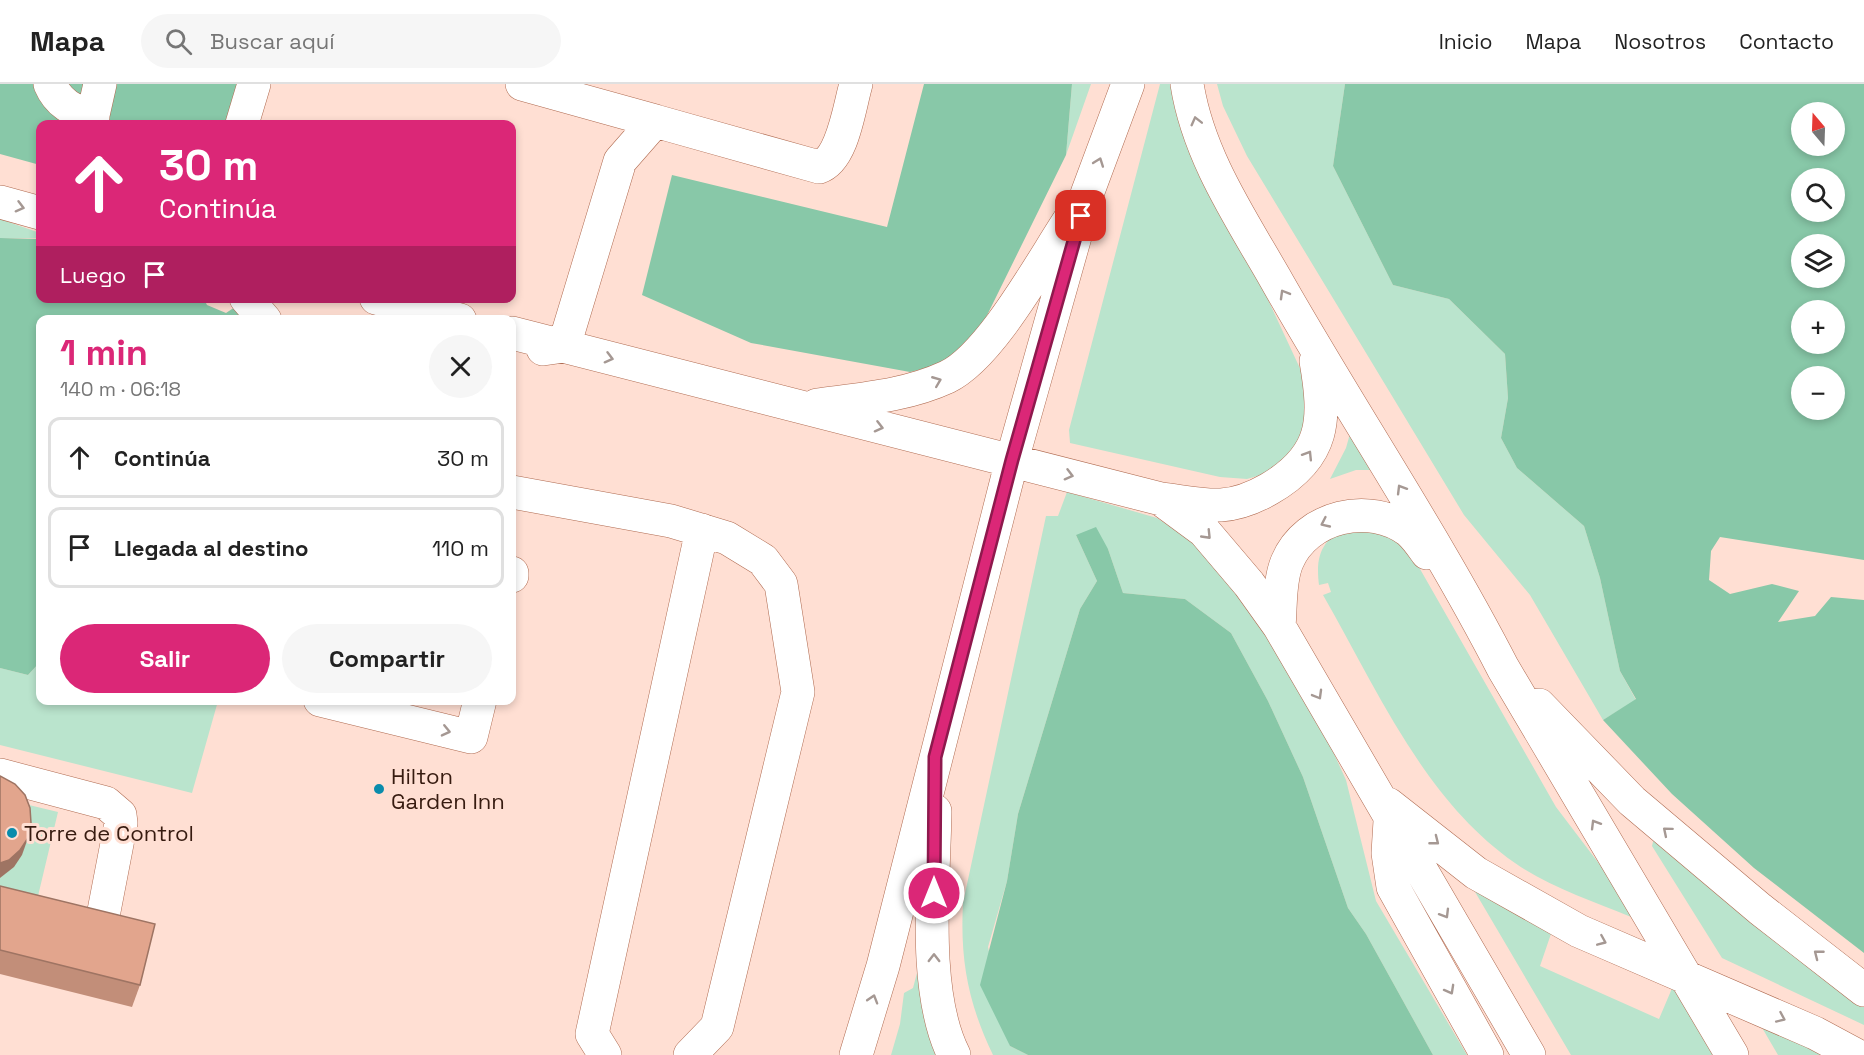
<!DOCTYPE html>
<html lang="es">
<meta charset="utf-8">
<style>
body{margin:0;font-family:"Space Grotesk",sans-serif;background:#f6f6f6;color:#222;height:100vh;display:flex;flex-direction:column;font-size:22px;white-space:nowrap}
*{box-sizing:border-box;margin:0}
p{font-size:20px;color:#767676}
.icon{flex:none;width:33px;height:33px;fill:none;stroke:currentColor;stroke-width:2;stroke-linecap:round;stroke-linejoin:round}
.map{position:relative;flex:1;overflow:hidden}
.details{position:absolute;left:36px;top:231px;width:480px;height:390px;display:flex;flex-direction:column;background:#fff;border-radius:12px;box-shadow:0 3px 9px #0003}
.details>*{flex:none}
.guide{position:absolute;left:36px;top:36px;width:480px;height:183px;border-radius:12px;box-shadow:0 3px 9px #0003;background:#db2777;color:#fff;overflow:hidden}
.needle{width:39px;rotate:341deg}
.controls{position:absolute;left:1791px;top:18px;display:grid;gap:12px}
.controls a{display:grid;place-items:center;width:54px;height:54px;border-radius:50%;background:#fff;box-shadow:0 3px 9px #0003;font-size:30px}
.pin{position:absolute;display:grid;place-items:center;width:51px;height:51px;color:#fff;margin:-26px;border-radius:12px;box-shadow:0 3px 9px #0006}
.me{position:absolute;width:66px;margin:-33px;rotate:0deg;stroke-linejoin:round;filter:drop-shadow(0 0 4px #0008)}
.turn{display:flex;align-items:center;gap:21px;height:126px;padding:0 24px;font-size:27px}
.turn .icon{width:78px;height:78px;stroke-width:2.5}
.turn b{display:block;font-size:42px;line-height:51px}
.then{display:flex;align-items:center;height:57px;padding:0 24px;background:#0003;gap:12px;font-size:22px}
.round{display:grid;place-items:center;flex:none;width:63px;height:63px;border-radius:32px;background:#f6f6f6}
.summary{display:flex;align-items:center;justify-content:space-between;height:102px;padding:0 24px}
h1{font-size:36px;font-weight:800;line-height:45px;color:#db2777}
.primary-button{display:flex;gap:12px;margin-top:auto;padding:12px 24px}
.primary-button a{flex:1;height:69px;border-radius:36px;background:#db2777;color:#fff;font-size:24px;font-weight:800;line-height:69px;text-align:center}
.primary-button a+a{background:#f6f6f6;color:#222}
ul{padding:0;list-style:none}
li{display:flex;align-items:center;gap:18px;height:81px;margin:0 12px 9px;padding:0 12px;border:3px solid #e0e0e0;border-radius:12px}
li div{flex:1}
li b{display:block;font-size:22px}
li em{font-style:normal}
header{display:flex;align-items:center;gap:36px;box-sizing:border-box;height:84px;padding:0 30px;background:#fff;border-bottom:2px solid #e0e0e0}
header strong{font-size:28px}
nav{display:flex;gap:33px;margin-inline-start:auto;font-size:21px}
.search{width:420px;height:54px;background:#f6f6f6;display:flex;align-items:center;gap:15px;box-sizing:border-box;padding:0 21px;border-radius:33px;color:#767676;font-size:22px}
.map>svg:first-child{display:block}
.green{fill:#bae4cd}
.forest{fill:#88c8a8;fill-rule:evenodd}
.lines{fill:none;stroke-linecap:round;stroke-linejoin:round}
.minor-casing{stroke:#b06b51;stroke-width:34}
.minor{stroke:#fff;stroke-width:33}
.wall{fill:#c28e79}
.shaded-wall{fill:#9e7463}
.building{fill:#e2a58d;stroke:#9e7463;stroke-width:1.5}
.oneway{stroke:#a59893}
.route-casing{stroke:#8e194d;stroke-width:15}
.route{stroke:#db2777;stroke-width:10}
.poi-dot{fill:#0a8cac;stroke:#ffdfd3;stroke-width:2}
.labels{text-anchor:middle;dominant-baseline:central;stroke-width:6;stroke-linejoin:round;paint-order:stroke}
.poi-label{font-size:22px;fill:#371b10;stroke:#ffdfd3;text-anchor:start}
</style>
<header>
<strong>Mapa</strong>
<div class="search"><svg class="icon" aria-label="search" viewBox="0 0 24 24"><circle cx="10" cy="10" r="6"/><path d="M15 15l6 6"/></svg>Buscar aquí</div>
<nav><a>Inicio</a><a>Mapa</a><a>Nosotros</a><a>Contacto</a></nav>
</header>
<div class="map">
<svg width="1864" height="971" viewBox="0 0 1864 971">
<rect width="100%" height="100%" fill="#ffdfd3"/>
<path class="green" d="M1072,0H1091L1066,71Z
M1160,0H1176L1210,91L1304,293L1305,342L1297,360L1271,388L1247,395L1220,393L1070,359L1069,346Z
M1217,0H1345L1333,82L1393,201L1449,215L1505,270L1508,314L1501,354L1517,384L1584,442L1600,494L1620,587L1636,616L1603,636L1530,511L1464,431L1247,72L1223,22Z
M0,135L40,149V154H0Z
M1351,346L1374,386H1356L1330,395L1346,364Z
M1067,408L1157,434L1186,453L1217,480L1237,503L1320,639L1346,696L1376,817L1467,971H1433L1366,850L1348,824L1303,693L1268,617L1231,549L1185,515L1123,509L1108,465L1076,451L1097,497L1080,525L1018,730L1007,797L988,863L1010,962L1028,971H993C968,919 960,876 963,819L1046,432H1058Z
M1351,440L1404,457L1556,723L1635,827L1631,833C1593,817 1549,803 1515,779C1424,716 1377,605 1323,511L1331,508L1328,499L1319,501C1315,469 1323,455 1351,440Z
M40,578V616L218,617L192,709L0,661V584L28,591Z
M0,714L58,728L38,812L0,803Z
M1654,754L1864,917V941L1722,874L1652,762Z
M1468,796L1553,844L1540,882L1659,935L1673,902L1725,971H1571Z
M917,889H924L947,971H891L900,940L904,909L913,904Z
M1754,930L1847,971H1778Z"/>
<path class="forest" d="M0,0H243L230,40H40V81L0,70Z
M924,0H1072L1066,71L966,274L910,288L751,259L642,211L672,91L887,143Z
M1345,0H1864V476L1720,453L1711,467L1709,496L1730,510L1772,500L1799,507L1778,538L1815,532L1831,513L1864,516V869L1754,784L1672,710L1603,636L1636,615L1620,587L1600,494L1584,442L1517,384L1501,354L1508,314L1505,270L1449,215L1393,201L1333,82ZM1834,28V62H1802V28ZM1834,94V128H1802V94ZM1834,160V194H1802V160ZM1834,226V260H1802V226ZM1834,292V326H1802V292Z
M0,154L40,155V214L204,215L207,221L226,229L235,223L247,235L40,236V578L28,591L0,584Z
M1096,443L1108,465L1123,509L1185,515L1231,549L1268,617L1303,693L1348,824L1366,850L1433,971H1028L1010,962L980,901L1007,797L1018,730L1080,525L1097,497L1076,451Z"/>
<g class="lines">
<g class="minor-casing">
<path id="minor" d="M50,0C58,19 73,27 93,33
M522,0L655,37L620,77L564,262L543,265
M1187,0C1198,71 1240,133 1275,194C1349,325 1434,450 1503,584L1732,971
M655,37L819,83C843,75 849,24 856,0
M91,40L100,0
M242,40L254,0
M0,118L40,129
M246,214L265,236
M376,214L460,236
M512,249L1161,415C1180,417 1202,422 1221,421C1238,420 1255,413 1269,405C1326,372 1326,335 1316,277
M817,321C861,315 906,312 947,293C991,272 1042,177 1070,135
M512,408L671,437L727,454L763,476L781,500L798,608L717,943L690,971
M1162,416L1204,447L1249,500L1279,542L1529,971
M512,489V492
M1279,542C1281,522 1279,497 1287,478C1306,432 1370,417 1409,447C1416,453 1422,462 1427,469
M320,616L471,653L480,616
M1539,621L1632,717L1760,825L1864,906
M0,691L106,719L120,731L121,739L104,827
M1388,720L1476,789L1579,847L1815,949L1856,971
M935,727C934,798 922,908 954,971
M1390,737L1388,769L1393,803L1487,971
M605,971L592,950L702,446
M856,971L883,882L1012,376L1087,110L1128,0"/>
</g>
<use href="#minor" class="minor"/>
</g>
<path class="wall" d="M0,802L140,901L132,923L0,890Z"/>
<path class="shaded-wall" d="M28,754L22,771L14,783L0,794V779Z"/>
<path class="building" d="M0,692L15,700L25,711L30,724L31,739L28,754L20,766L9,776L0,779Z
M0,802L155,840L140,901L0,866Z"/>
<defs><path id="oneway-chevron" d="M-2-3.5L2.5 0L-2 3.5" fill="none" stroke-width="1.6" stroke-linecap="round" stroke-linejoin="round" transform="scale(1.5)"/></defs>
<g class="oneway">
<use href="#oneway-chevron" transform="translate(1196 37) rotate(-104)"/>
<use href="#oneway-chevron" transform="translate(1099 78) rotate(-70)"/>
<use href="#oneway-chevron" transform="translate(20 123) rotate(15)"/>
<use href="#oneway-chevron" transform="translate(1284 210) rotate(-120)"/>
<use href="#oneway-chevron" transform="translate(609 274) rotate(15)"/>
<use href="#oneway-chevron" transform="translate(937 297) rotate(-22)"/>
<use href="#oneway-chevron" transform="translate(879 343) rotate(14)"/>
<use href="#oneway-chevron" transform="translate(1308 371) rotate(-58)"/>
<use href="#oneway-chevron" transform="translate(1069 391) rotate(15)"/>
<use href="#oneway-chevron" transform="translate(1401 405) rotate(-121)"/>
<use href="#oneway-chevron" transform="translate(1325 439) rotate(155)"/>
<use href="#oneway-chevron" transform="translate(1207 451) rotate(46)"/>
<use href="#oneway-chevron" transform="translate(1318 611) rotate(60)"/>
<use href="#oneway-chevron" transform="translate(446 647) rotate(13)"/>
<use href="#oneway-chevron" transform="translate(1595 740) rotate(-121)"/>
<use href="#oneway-chevron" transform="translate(1667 747) rotate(-140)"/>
<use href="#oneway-chevron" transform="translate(1435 757) rotate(38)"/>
<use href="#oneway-chevron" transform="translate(1445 830) rotate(59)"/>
<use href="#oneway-chevron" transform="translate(1602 857) rotate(23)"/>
<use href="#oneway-chevron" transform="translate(1818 870) rotate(-142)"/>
<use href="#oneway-chevron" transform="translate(934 874) rotate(-90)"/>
<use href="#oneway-chevron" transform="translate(1450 906) rotate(61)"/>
<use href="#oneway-chevron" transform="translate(873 915) rotate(-73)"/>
<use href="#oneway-chevron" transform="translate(1781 934) rotate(24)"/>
</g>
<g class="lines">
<g class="route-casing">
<path id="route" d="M934,809L935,673L1012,376L1081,132"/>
</g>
<use href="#route" class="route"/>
</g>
<g class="poi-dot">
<circle cx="379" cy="705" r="6"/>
<circle cx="12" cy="749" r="6"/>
</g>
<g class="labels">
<g class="poi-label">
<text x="391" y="692">Hilton<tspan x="391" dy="25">Garden Inn</tspan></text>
<text x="24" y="749">Torre de Control</text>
</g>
</g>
</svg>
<div class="controls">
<a><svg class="needle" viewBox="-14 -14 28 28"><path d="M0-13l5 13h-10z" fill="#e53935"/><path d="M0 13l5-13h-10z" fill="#767676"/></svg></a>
<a><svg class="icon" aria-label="search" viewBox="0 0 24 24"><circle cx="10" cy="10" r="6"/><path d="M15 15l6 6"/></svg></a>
<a><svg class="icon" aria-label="layers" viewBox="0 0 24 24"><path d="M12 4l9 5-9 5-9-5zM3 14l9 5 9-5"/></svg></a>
<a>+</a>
<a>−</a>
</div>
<div class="pin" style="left:1081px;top:132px;background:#d93025"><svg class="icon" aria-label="arrive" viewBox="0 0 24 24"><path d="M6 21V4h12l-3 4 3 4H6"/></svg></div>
<svg class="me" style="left:934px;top:809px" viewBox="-20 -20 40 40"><circle r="17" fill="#db2777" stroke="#fff" stroke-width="3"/><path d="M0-11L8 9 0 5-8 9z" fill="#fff"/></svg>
<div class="guide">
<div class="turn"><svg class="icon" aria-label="ahead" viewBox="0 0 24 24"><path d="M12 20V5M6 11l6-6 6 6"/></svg><div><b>30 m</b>Continúa</div></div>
<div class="then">Luego<svg class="icon" aria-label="arrive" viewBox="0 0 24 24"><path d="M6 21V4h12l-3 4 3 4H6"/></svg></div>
</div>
<section class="details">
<div class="summary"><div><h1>1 min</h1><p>140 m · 06:18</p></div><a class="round"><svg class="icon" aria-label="close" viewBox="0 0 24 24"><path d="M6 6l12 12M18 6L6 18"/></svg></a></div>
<ul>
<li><svg class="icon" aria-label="ahead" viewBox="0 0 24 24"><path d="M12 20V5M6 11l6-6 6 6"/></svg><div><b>Continúa</b></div><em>30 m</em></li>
<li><svg class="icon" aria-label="arrive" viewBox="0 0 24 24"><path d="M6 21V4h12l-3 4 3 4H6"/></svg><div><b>Llegada al destino</b></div><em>110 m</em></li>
</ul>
<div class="primary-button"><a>Salir</a><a>Compartir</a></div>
</section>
</div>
